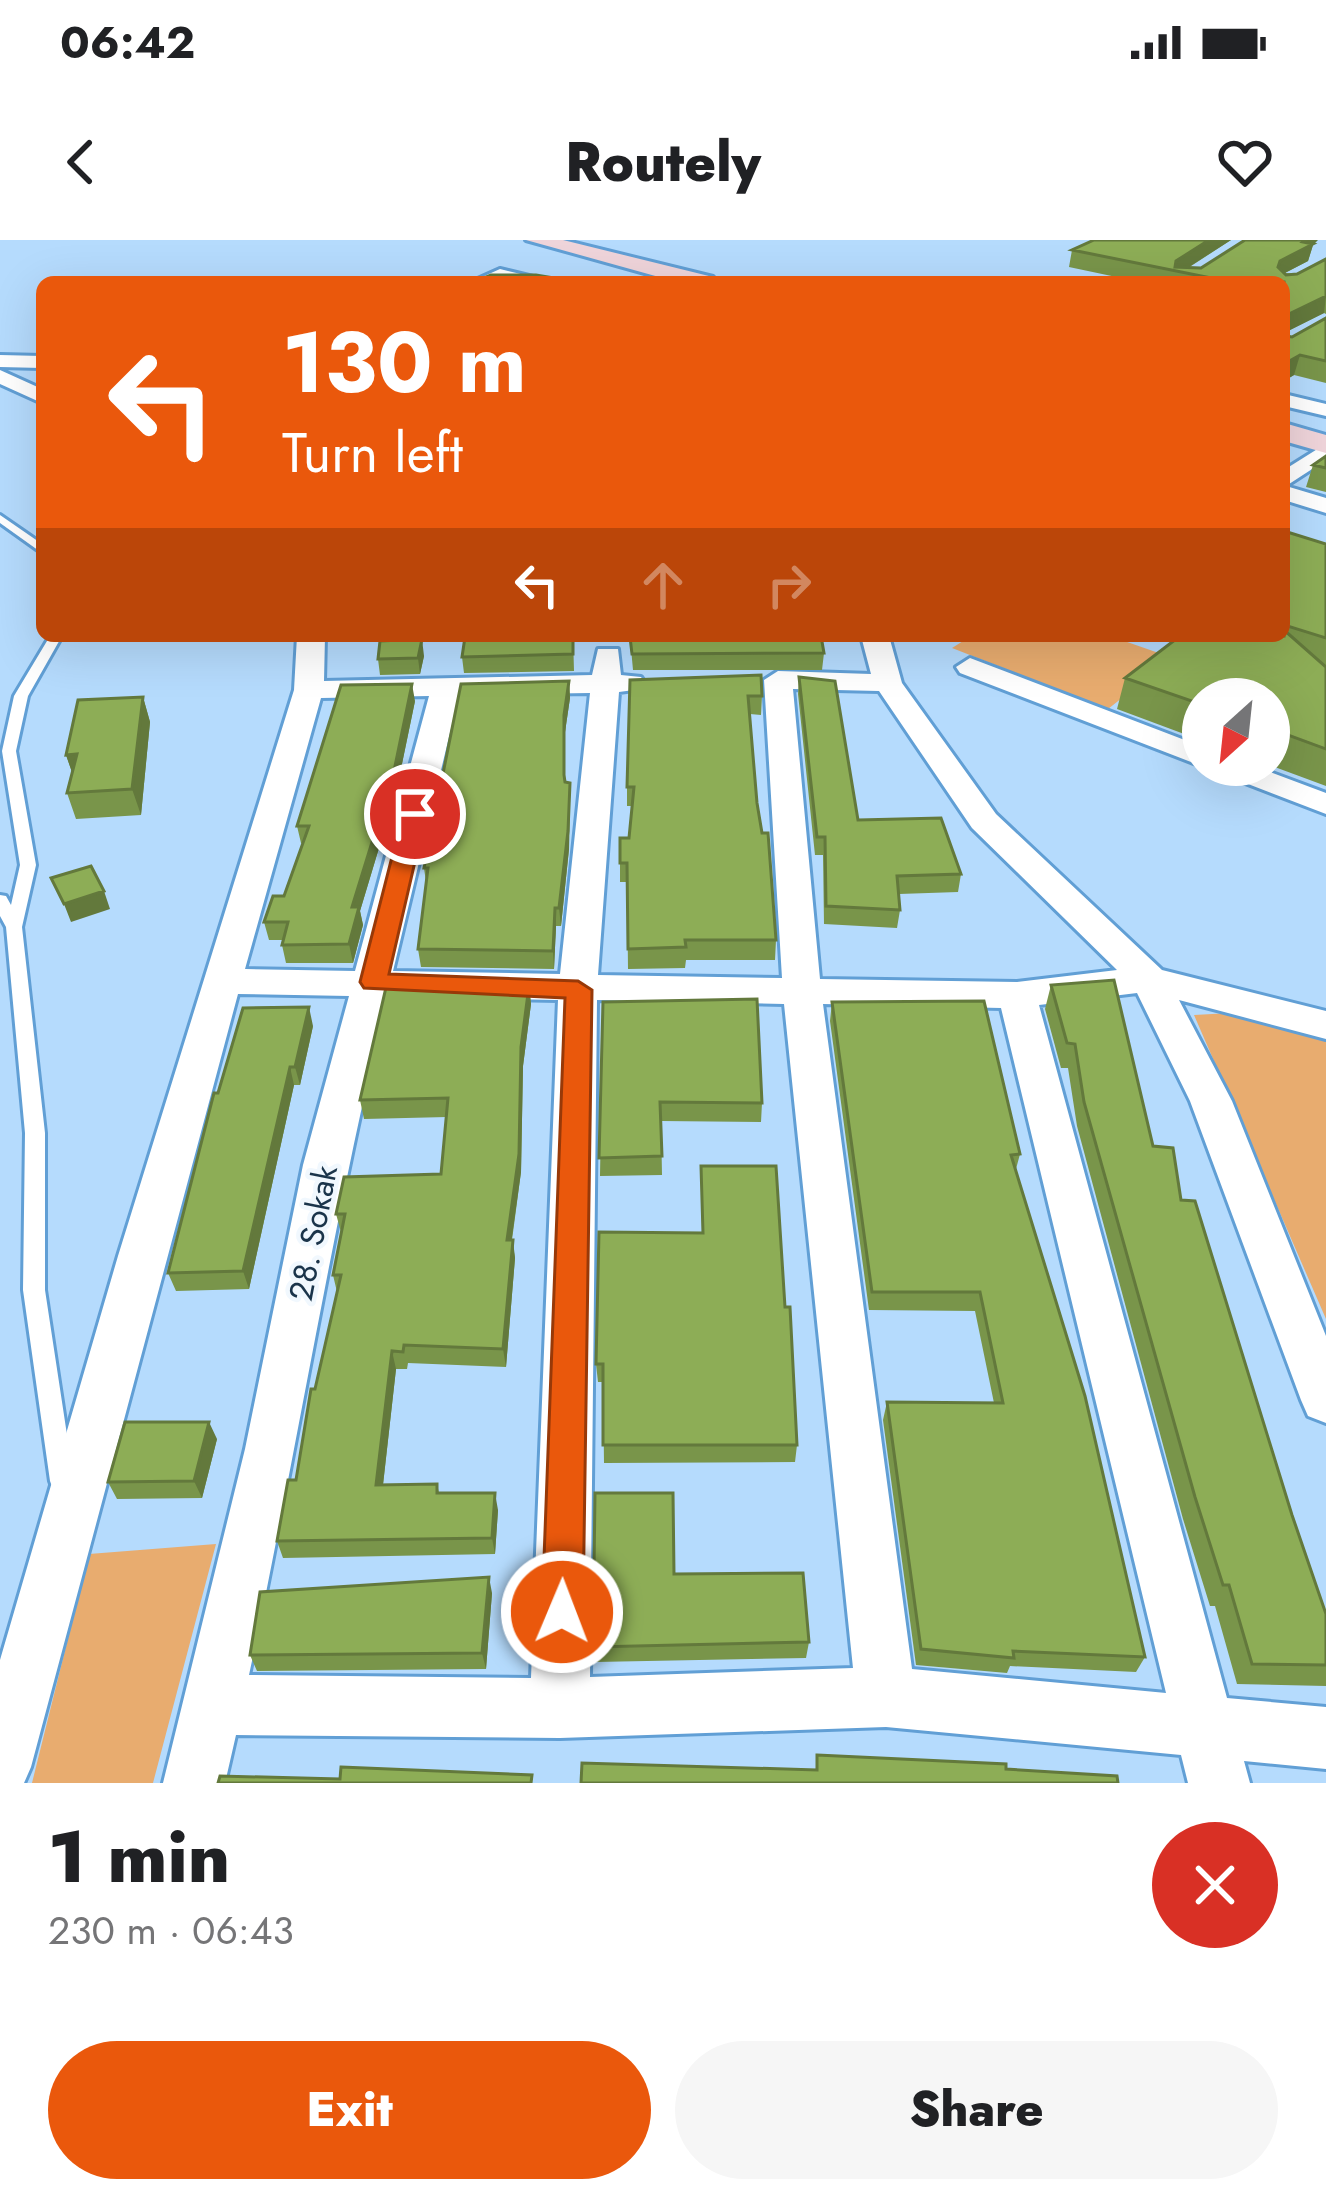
<!DOCTYPE html>
<meta charset="utf-8">
<style>
body{margin:0;font-family:Jost,sans-serif;background:#f6f6f6;color:#202124;height:100vh;display:flex;flex-direction:column;font-size:45px;white-space:nowrap}
*{box-sizing:border-box;margin:0}
p{font-size:39px;color:#757577}
.icon{flex:none;width:66px;height:66px;fill:none;stroke:currentColor;stroke-width:2;stroke-linecap:round;stroke-linejoin:round}
.map{position:relative;height:1543px;overflow:hidden}
.panel{display:flex;flex-direction:column;background:#fff;flex:1}
.panel>*{flex:none}
.guide{position:absolute;left:36px;top:36px;width:1254px;height:366px;border-radius:18px;box-shadow:0 12px 48px #0002;background:#ea580c;color:#fff;overflow:hidden}
.needle{width:78px;rotate:207deg}
.tools{position:absolute;left:1182px;top:438px;display:grid;gap:24px}
.tools a{display:grid;place-items:center;width:108px;height:108px;border-radius:50%;background:#fff;box-shadow:0 12px 48px #0002;font-size:60px}
.pin{position:absolute;display:grid;place-items:center;width:102px;height:102px;color:#fff;margin:-51px;border:6px solid #fff;border-radius:50%;box-shadow:0 3px 12px #0007}
.me{position:absolute;width:132px;margin:-66px;rotate:1deg;stroke-linejoin:round;filter:drop-shadow(0 0 9px #0008)}
.turn{display:flex;align-items:center;gap:42px;height:252px;padding:0 48px;font-size:54px}
.turn .icon{width:156px;height:156px;stroke-width:2.5}
.turn b{display:block;font-size:84px;line-height:102px}
.lanes{display:flex;align-items:center;height:114px;padding:0 48px;background:#0003;justify-content:center;gap:60px;direction:ltr}
.lanes .off{opacity:.35}
.round{display:grid;place-items:center;flex:none;width:126px;height:126px;border-radius:63px;background:#f6f6f6}
.summary{display:flex;align-items:center;justify-content:space-between;height:204px;padding:0 48px}
h1{font-size:72px;font-weight:800;line-height:90px}
.button{display:flex;gap:24px;margin-top:auto;padding:24px 48px}
.button a{flex:1;height:138px;border-radius:72px;background:#ea580c;color:#fff;font-size:48px;font-weight:800;line-height:138px;text-align:center}
.button a+a{background:#f6f6f6;color:#202124}
.status{display:flex;justify-content:space-between;align-items:center;height:84px;padding:0 60px;background:#fff;direction:ltr}
.status svg{height:33px;fill:currentColor}
header{display:flex;justify-content:space-between;align-items:center;height:156px;padding:0 48px;background:#fff;font-size:54px;font-weight:800}
.map>svg:first-child{display:block}
.green{fill:#e8ac6f}
.lines{fill:none;stroke-linecap:round;stroke-linejoin:round}
.service-casing{stroke:#619fd5;stroke-width:6}
.minor-casing{stroke:#619fd5;stroke-width:6}
.secondary-casing{stroke:#619fd5;stroke-width:6}
.service{fill:#fff;fill-rule:evenodd}
.minor{fill:#fff;fill-rule:evenodd}
.secondary{fill:#efd4da;fill-rule:evenodd}
.wall{fill:#79954a}
.shaded-wall{fill:#63793c}
.building{fill:#8dad56;stroke:#63793c;stroke-width:3}
.route{fill:#ea580c;stroke:#983908;stroke-width:3}
.labels{text-anchor:middle;dominant-baseline:central;stroke-width:9;stroke-linejoin:round;paint-order:stroke}
.street-label{font-size:33px;fill:#1a344a;stroke:#f1f8fe}
</style>
<div class="status"><b>06:42</b><svg viewBox="0 0 49 12"><path d="M0 12V9h3v3zM5 12V6h3v6zM10 12V3h3v9zM15 12V0h3v12zM26 1h20v11H26zM47 4h2v5h-2z"/></svg></div>
<header><svg class="icon" aria-label="back" viewBox="0 0 24 24"><path d="M15 5l-7 7 7 7"/></svg>Routely<svg class="icon" aria-label="heart" viewBox="0 0 24 24"><path d="M12 20l-8-8c-3-5 5-10 8-4 3-6 11-1 8 4z"/></svg></header>
<div class="map">
<svg width="1326" height="1543" viewBox="0 0 1326 1543">
<rect width="100%" height="100%" fill="#b5dbfd"/>
<path class="green" d="M971,396H1110L1173,418L1108,469L952,408Z
M1249,772L1326,798V1079L1194,775Z
M216,1304L153,1543H32L89,1314Z"/>
<g class="lines">
<g class="service-casing">
<path id="service" d="M0,275L42,304V313L0,283Z
M50,396H62L28,456L16,511L36,625L22,687L45,893V1050L74,1241L71,1249L62,1252L53,1249L50,1241L23,1050L25,893L6,687L0,676V655L6,656L11,665L20,625L2,511L14,456Z"/>
</g>
<g class="minor-casing">
<path id="minor" d="M500,29L554,42H471Z
M0,115L42,116V128L0,127Z
M0,130L42,149V163L0,144Z
M1284,154L1326,164V176L1284,166Z
M1319,208L1326,210V220L1286,246L1326,258V273L1284,260V230Z
M297,396H325L324,441L592,435L598,409H618L621,435L641,437L645,443L641,449L619,452L598,735L782,738L764,440L778,431L871,434L861,396H889L902,443L996,574L1162,730L1326,771V799L1179,760L1232,861L1326,1096V1183L1308,1176L1301,1160L1190,861L1137,753L1039,765L1227,1458L1326,1467V1529L1244,1521L1250,1543H1188L1181,1515L886,1487L560,1498L236,1495L225,1543H163L245,1209L303,925L349,756L238,754L31,1527L24,1543H0V1420L118,1016L294,450ZM793,449L879,451L972,588L1117,730L1017,742L820,739ZM590,453L560,734L393,731L459,455ZM429,456L355,731L245,729L321,458ZM387,757L558,760L531,1438L249,1435C297,1209 333,981 387,757ZM597,760L784,764L853,1428L590,1437ZM823,764L1001,768L1166,1453L912,1429Z
M970,418L1203,507V525H1251L1326,553V574L960,433L956,427Z"/>
</g>
<g class="secondary-casing">
<path id="secondary" d="M526,0H563L713,37L717,42H677Z
M1284,183L1326,195V213L1284,201Z"/>
</g>
<use href="#service" class="service"/>
<use href="#minor" class="minor"/>
<use href="#secondary" class="secondary"/>
</g>
<path class="wall" d="M1094,0H1231L1188,28H1201L1313,5L1308,21L1285,33L1297,34L1326,19V74L1324,73L1286,92V96L1292,97L1326,78V143L1294,135L1284,141V42H1140L1069,27L1072,10Z
M1326,216V252L1306,247L1313,225Z
M1284,291L1326,304V546L1269,525V459H1203V501L1117,469L1125,438L1284,396Z
M573,396L574,431L464,433L462,417Z
M630,397L824,413L822,430H633Z
M424,416L420,434L380,435L378,419Z
M799,437L858,580L961,634L958,652L899,654L900,670L897,688L824,684L823,615H815L798,454Z
M630,440L762,456L761,475L750,474L757,563L776,700L775,720H686L685,728L628,729L627,642H620V623L629,598L632,566H627V547Z
M569,441L570,458L565,492V542L570,543L569,609L561,686H556L554,729L421,727L418,709L426,642L424,628Z
M143,457L150,482L141,575L76,579L67,553L72,532L66,515Z
M415,461L397,548L360,671L363,685L353,723H286L282,705L283,700H269L264,682L284,656L302,603H301L297,586Z
M1051,745L1153,906L1181,960L1326,1374V1446L1237,1444L1215,1366H1210L1183,1279L1077,886L1068,828H1061L1045,769Z
M529,746L531,764L523,826L521,932L512,1000L515,1018L506,1127L408,1123L407,1129H396L383,1245L437,1244L439,1253L498,1270L495,1314L283,1318L277,1301L296,1240L337,1052L333,1035L341,992L336,974L441,934L447,877L364,879L360,860Z
M603,762L762,863L761,882L661,881L662,935L600,936Z
M832,762L1020,914L1016,929L1145,1417L1136,1432L1010,1426L1007,1433L916,1425L883,1180L887,1162L994,1163L975,1071L869,1070L830,781Z
M313,786L300,845H294L249,1049L176,1051L168,1033L218,853Z
M701,926L785,1067L797,1205L795,1222L604,1223L603,1142H598L596,1124L702,993Z
M217,1199L202,1258L117,1259L108,1242Z
M674,1334L809,1402L806,1418L595,1422L593,1407Z
M492,1353L486,1429L257,1431L250,1415Z"/>
<path class="shaded-wall" d="M1209,0H1231L1181,32L1173,30L1176,21Z
M1306,0H1318L1313,5L1308,21L1275,38L1280,21Z
M1326,56L1324,73L1284,93L1287,75Z
M1300,115L1294,135L1284,141V124Z
M422,399L424,416L420,434L418,418Z
M569,441L570,458L565,492V553L564,475Z
M412,444L415,461L397,548L360,671L363,685L353,723L349,704L352,667Z
M143,457L150,482L141,575L132,549Z
M77,514L75,541L66,515Z
M570,543L569,609L561,686L559,668Z
M104,651L110,669L71,682L64,664Z
M555,668L556,686L554,729L553,711Z
M529,746L531,764L523,826L521,932L509,1018L507,1000L521,807Z
M309,767L313,786L300,845L295,827Z
M290,827L294,845L249,1049L243,1031Z
M513,1000L515,1018L506,1127L503,1109Z
M392,1111L396,1129L381,1262L376,1245Z
M209,1182L217,1199L202,1258L194,1241Z
M495,1253L498,1270L495,1314L492,1298Z
M489,1337L492,1353L486,1429L482,1413Z"/>
<path class="building" d="M1094,0H1209L1176,21L1175,27L1201,28L1245,0H1306L1303,2L1313,4L1280,21L1278,27L1286,35L1297,34L1326,19V56L1287,75L1286,96L1292,97L1326,78V121L1300,115L1284,124V42H1231L1072,10Z
M491,35H536L578,42H474Z
M1326,216V228L1313,225Z
M1284,291L1326,304V398L1284,385Z
M1284,390L1326,427V509L1269,488V459H1203V465L1125,438L1180,396H1284Z
M497,396H573V414L462,417L465,397Z
M821,396L824,413L632,414L630,397Z
M422,399L418,418L378,419L380,401Z
M761,435L762,456H748L757,563L762,593H768L776,700H685L686,707L628,709L627,623H620V598H629L634,547H627L630,440Z
M799,437L835,441L858,580L941,578L961,634L897,636L900,670L826,666L825,597H817Z
M569,441L564,475V535L565,542L570,543L568,591L559,668H555L553,711L418,709L428,628H424L461,444Z
M412,444L394,531L352,667H359L349,704L282,705L288,682H264L273,656H284L309,586H297L341,445Z
M143,457L132,549L67,553L77,514L66,515L78,460Z
M91,626L104,651L64,664L51,638Z
M1114,740L1153,906L1173,908L1181,960L1195,961L1292,1275L1326,1374V1425L1252,1424L1229,1345H1223L1195,1257L1084,862L1075,804L1067,803L1051,745Z
M387,743L529,746L521,807L519,914L507,1000H513L503,1109L404,1105L403,1112L392,1111L376,1245L437,1244V1253H495L492,1298L277,1301L288,1240H296L311,1149H315L341,1035H333L345,974H336L344,937L441,934L448,858L360,860Z
M757,759L762,863L660,862L662,916L599,918L603,762Z
M984,761L1020,914L1011,915L1085,1156L1145,1417L1013,1411L1014,1418L921,1409L887,1162L1003,1163L980,1052H872L832,762Z
M309,767L295,827H290L243,1031L168,1033L214,853H218L243,768Z
M701,926H776L785,1067H790L797,1205H603V1124H596L599,992L703,993Z
M125,1182H209L194,1241L108,1242Z
M595,1253H673L674,1334L803,1333L809,1402L593,1407Z
M489,1337L482,1413L250,1415L260,1352Z
M817,1515L1006,1524V1529L1117,1536L1118,1543H581L582,1523L817,1530Z
M341,1527L532,1535L531,1543H218L220,1536L340,1539Z"/>
<path class="route" d="M415,567L426,574L389,734L578,741L592,750L583,1372L577,1386L562,1392L548,1386L542,1372L565,758L364,748L360,742L403,574Z"/>
<g class="labels">
<g class="street-label">
<text transform="translate(313 993) rotate(-79)">28. Sokak</text>
</g>
</g>
</svg>
<div class="tools">
<a><svg class="needle" viewBox="-14 -14 28 28"><path d="M0-13l5 13h-10z" fill="#e53935"/><path d="M0 13l5-13h-10z" fill="#757577"/></svg></a>
</div>
<div class="pin" style="left:415px;top:574px;background:#d93025"><svg class="icon" aria-label="arrive" viewBox="0 0 24 24"><path d="M6 21V4h12l-3 4 3 4H6"/></svg></div>
<svg class="me" style="left:562px;top:1372px" viewBox="-20 -20 40 40"><circle r="17" fill="#ea580c" stroke="#fff" stroke-width="3"/><path d="M0-11L8 9 0 5-8 9z" fill="#fff"/></svg>
<div class="guide">
<div class="turn"><svg class="icon" aria-label="left" viewBox="0 0 24 24"><path d="M17 20v-9H6M10 6l-5 5 5 5"/></svg><div><b>130 m</b>Turn left</div></div>
<div class="lanes"><svg class="icon" aria-label="left" viewBox="0 0 24 24"><path d="M17 20v-9H6M10 6l-5 5 5 5"/></svg><svg class="icon off" aria-label="ahead" viewBox="0 0 24 24"><path d="M12 20V5M6 11l6-6 6 6"/></svg><svg class="icon off" aria-label="right" viewBox="0 0 24 24"><path d="M7 20v-9h11M14 6l5 5-5 5"/></svg></div>
</div>
</div>
<section class="panel">
<div class="summary"><div><h1>1 min</h1><p>230 m · 06:43</p></div><a class="round" style="background:#d93025;color:#fff"><svg class="icon" aria-label="close" viewBox="0 0 24 24"><path d="M6 6l12 12M18 6L6 18"/></svg></a></div>
<div class="button"><a>Exit</a><a>Share</a></div>
</section>
